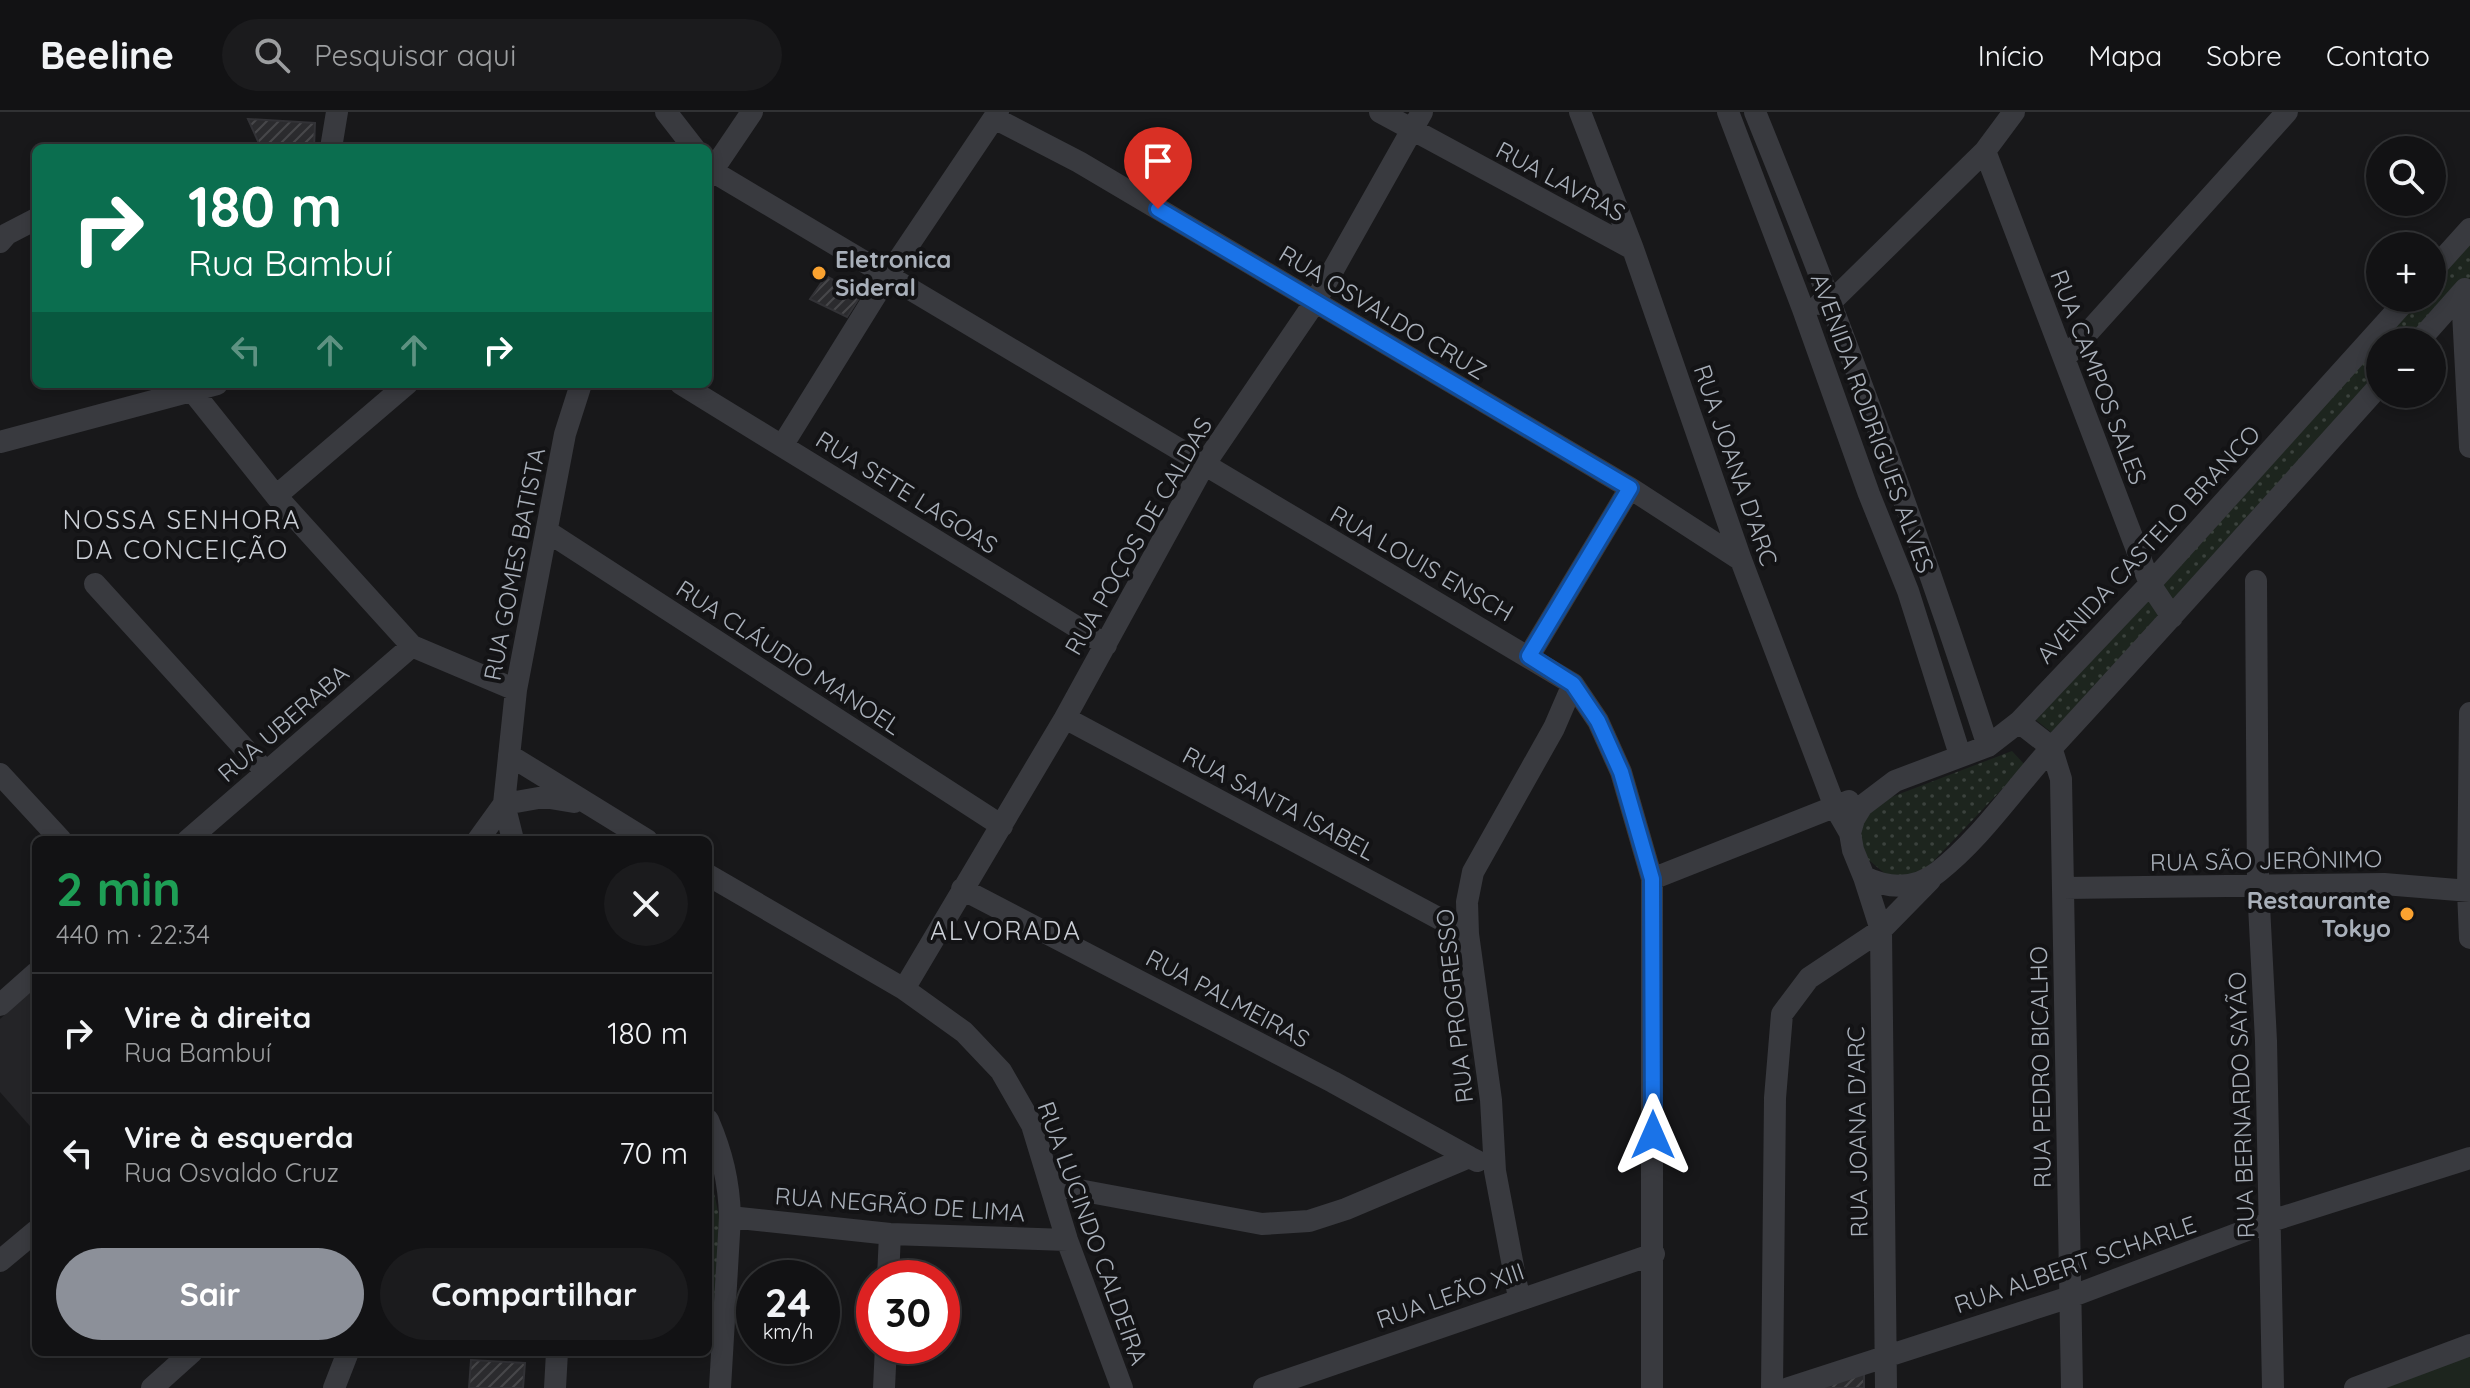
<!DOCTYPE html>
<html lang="pt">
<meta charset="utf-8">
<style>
body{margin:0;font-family:Quicksand,sans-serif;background:#1b1b1d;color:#f1f3f6;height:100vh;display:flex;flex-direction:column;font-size:30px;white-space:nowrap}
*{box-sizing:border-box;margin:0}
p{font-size:26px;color:#9c9ea0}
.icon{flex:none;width:44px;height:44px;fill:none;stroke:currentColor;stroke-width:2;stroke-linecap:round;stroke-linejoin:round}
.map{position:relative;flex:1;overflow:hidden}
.side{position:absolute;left:32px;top:724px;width:680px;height:520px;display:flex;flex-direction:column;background:#121214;border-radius:12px;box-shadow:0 4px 12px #0003,0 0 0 2px #313234}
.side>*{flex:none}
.banner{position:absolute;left:32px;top:32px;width:680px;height:244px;border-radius:12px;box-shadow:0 4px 12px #0003,0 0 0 2px #313234;background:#0b6e4f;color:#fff;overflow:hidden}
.controls{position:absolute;left:2366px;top:24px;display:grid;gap:16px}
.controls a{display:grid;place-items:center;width:80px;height:80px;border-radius:50%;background:#121214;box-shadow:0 4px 12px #0003,0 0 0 2px #313234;font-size:40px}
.speed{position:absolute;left:736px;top:1148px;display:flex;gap:16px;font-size:40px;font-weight:700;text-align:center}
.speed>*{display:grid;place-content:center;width:104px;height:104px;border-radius:50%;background:#121214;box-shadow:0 4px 12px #0003,0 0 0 2px #313234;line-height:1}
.speed small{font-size:20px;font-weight:400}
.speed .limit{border:12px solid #d22;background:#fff;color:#111}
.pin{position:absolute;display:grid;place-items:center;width:68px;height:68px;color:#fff;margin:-82px -34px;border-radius:50% 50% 50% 0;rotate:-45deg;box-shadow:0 0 8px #0007}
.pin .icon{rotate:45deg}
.me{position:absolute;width:88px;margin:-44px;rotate:0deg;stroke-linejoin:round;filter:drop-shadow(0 0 6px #0008)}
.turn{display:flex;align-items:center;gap:28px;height:168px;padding:0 24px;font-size:36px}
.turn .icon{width:104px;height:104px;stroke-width:2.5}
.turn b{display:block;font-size:56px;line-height:68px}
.lanes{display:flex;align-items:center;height:76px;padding:0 24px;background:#0003;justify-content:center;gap:40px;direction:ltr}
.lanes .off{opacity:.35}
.round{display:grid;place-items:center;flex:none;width:84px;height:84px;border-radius:42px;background:#1b1b1d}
.overview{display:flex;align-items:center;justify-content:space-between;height:136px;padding:0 24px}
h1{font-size:48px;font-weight:700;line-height:60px;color:#1e9e55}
.primary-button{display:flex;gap:16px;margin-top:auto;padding:16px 24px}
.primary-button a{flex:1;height:92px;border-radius:48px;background:#8c9099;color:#fff;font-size:32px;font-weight:700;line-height:92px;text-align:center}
.primary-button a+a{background:#1b1b1d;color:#f1f3f6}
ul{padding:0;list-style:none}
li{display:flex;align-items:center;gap:24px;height:120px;padding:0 24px;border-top:2px solid #313234}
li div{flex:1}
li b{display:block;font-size:30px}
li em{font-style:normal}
header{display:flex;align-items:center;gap:48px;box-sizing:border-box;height:112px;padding:0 40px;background:#121214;border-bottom:2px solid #313234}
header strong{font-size:38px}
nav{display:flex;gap:44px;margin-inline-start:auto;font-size:28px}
.search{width:560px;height:72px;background:#1b1b1d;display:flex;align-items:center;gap:20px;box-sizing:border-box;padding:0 28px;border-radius:44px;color:#9c9ea0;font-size:30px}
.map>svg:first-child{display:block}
.built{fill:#242427}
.grass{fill:url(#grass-dots)}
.pitch{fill:#1d251e}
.building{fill:url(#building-hatch);stroke:#323236;stroke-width:2}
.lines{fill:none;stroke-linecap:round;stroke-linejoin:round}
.minor{stroke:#393a3f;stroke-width:22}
.route-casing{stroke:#114b97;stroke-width:20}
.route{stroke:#1a73e8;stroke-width:14}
.poi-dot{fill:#faa230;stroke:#131315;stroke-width:3}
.labels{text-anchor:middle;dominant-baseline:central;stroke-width:8;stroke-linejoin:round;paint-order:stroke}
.street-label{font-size:24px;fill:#a9b0ba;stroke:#131315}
.poi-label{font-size:24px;font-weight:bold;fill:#a9b0ba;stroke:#131315;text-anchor:start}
.neighbourhood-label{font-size:26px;letter-spacing:2px;fill:#cbcfd6;stroke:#131315}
</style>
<header>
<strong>Beeline</strong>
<div class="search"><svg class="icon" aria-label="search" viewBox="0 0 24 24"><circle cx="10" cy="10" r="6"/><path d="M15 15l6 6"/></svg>Pesquisar aqui</div>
<nav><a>Início</a><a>Mapa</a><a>Sobre</a><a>Contato</a></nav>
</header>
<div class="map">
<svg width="2470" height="1276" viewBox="0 0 2470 1276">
<defs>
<pattern id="grass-dots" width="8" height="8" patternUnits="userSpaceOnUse" patternTransform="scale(2)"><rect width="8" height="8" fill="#1d251e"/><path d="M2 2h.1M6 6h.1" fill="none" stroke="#3b423d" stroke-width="1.8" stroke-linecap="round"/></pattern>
<pattern id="building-hatch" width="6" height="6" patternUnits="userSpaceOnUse" patternTransform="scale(2)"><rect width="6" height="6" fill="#2b2b2e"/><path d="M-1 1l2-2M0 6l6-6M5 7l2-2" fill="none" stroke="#47474a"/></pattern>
</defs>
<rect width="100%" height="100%" fill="#18181a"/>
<path class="built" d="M36,875V1021L0,980V907Z"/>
<path class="grass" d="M2470,129V166L2412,230H2380V266L2057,625L2036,608L2418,186H2432V171Z
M2012,639L2025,653L1922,761L1889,765L1864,744L1860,718L1864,708L1881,689Z
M708,1052L720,1109L712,1228H708Z"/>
<path class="pitch" d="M2470,1241V1276H2368Z"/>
<path class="building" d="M248,7L315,11L314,36H261Z
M818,155L827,159L820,168L812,163Z
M826,164L861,183L847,205L810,187Z
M471,1248L525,1251L523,1276H469Z
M1864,1258V1276H1811Z"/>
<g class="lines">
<path class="minor" d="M666,0L694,36
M1380,0L1633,137
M1580,0L1633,137L1741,448L1835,695L1850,721
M1728,0L1803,197L1869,382L1908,479L1960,643
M1755,0C1840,209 1918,419 1988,634
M994,6L1079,50L1630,376L1741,448
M331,36L337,0
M1985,39L2150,472L2172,505
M708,54L712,59L1573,572L1598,609L1621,660L1652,767V1276
M708,65L752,0
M0,130L7,122L36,107
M2432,159L2470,117
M2462,181L2470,335
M1820,192L1832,189L1985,39L2014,0
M2418,230L2465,177
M2065,246L2287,0
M681,272L1106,533
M2380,273C2273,392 2166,512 2057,630C2017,672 1984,724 1938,760C1915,778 1889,777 1864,765L1853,738L1850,721L1854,707L1862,694L1895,669L1988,634L2019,610L2150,472L2408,186
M193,280L276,384L412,534L516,578
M0,330L217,272
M782,334L887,165L998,0
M276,384L407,272
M548,420L1002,714
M2256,469L2258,774L2266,929L2273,1276
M95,472L266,660
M1529,544L1630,376
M2470,601L2468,779L2470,826
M1065,606L1468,822
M2019,610L2051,635L2061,667L2072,1276
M509,643L647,728
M0,662L61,728
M504,692L544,685L574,690
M188,728L412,534
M478,728L504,692
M513,728L504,692L516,578L565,322L581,272
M708,763L904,877L964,920L1001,959L1032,1013L1067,1128L1122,1276
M1864,765L1881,818L1886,1276
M1652,767L1849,689
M2063,776L2384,772L2470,779
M962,777L1333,970L1469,1045
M904,877L1065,606L1204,353L1315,190L1422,0
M0,893L36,861
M708,1008C722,1041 729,1069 730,1105L720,1276
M1052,1073L1262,1112L1309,1109L1346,1097L1469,1045L1477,1049
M730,1105L890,1122L1067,1128
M0,1149L36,1119
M888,1166L890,1122
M1519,1186L1495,1059L1491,988L1468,822L1467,790L1473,760L1554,616L1573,572
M152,1276L192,1240
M334,1276L348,1240
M555,1276L557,1240
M884,1276L886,1234
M1264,1276L1654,1142
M1772,1276L1775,986L1782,902L1809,866L1881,818L1930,768
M1789,1276L2070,1185L2271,1109L2470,1046
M2355,1276L2470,1233"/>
</g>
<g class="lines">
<g class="route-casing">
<path id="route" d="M1158,97L1630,376L1529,544L1573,572L1598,609L1621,660L1652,767L1653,1023"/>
</g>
<use href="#route" class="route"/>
</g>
<g class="poi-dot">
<circle cx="819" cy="161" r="8"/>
<circle cx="2407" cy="802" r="8"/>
</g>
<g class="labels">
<g class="street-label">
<text transform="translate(1561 69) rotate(28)">RUA LAVRAS</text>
<text transform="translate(1383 200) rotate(31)">RUA OSVALDO CRUZ</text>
<text transform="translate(2099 265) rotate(69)">RUA CAMPOS SALES</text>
<text transform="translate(1873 311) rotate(70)">AVENIDA RODRIGUES ALVES</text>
<text transform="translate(1736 353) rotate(71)">RUA JOANA D'ARC</text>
<text transform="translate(907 380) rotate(32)">RUA SETE LAGOAS</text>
<text transform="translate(1138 424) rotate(-60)">RUA POÇOS DE CALDAS</text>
<text transform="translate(2148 432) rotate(-47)">AVENIDA CASTELO BRANCO</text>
<text transform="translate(1422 451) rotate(30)">RUA LOUIS ENSCH</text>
<text transform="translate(514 452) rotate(-79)">RUA GOMES BATISTA</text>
<text transform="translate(789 545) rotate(33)">RUA CLÁUDIO MANOEL</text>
<text transform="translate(283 611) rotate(-41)">RUA UBERABA</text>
<text transform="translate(1279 691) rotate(28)">RUA SANTA ISABEL</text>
<text transform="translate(2266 748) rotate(-1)">RUA SÃO JERÔNIMO</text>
<text transform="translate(1228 886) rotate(28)">RUA PALMEIRAS</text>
<text transform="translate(1454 894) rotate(-96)">RUA PROGRESSO</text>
<text transform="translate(2040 955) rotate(-91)">RUA PEDRO BICALHO</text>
<text transform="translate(2241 993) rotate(-92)">RUA BERNARDO SAYÃO</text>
<text transform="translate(1857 1020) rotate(-91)">RUA JOANA D'ARC</text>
<text transform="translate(900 1092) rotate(4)">RUA NEGRÃO DE LIMA</text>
<text transform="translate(1093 1121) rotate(70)">RUA LUCINDO CALDEIRA</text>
<text transform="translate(2075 1152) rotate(-19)">RUA ALBERT SCHARLE</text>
<text transform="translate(1450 1183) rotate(-19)">RUA LEÃO XIII</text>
</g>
<g class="poi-label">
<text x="835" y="147">Eletronica<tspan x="835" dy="28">Sideral</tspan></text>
<text x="2391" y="788" text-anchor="end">Restaurante<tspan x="2391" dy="28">Tokyo</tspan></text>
</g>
<g class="neighbourhood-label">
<text x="182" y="407">NOSSA SENHORA<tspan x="182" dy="30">DA CONCEIÇÃO</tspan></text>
<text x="1006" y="818">ALVORADA</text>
</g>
</g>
</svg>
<div class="controls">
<a><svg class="icon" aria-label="search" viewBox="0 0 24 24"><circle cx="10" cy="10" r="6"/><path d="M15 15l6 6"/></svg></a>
<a>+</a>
<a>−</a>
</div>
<div class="speed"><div>24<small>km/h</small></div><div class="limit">30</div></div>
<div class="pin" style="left:1158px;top:97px;background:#d93025"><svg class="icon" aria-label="arrive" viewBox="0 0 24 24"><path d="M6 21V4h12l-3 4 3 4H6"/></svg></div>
<svg class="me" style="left:1653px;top:1023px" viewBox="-20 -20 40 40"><path d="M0-17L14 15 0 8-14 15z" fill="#1a73e8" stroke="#fff" stroke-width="4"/></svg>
<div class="banner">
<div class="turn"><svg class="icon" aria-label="right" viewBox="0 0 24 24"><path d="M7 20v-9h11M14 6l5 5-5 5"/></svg><div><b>180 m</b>Rua Bambuí</div></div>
<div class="lanes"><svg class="icon off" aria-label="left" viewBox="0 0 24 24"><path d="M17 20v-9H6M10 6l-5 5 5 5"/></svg><svg class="icon off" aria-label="ahead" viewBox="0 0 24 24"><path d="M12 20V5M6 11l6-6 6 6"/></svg><svg class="icon off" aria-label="ahead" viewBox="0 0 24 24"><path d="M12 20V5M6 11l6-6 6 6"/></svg><svg class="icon" aria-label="right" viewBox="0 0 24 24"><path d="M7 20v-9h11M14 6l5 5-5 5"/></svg></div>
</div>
<section class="side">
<div class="overview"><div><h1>2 min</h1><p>440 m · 22:34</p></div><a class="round"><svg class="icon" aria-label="close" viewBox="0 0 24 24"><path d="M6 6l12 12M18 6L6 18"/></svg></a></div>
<ul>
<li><svg class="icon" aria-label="right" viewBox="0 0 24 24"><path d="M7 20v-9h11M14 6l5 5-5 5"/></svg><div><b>Vire à direita</b><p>Rua Bambuí</p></div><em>180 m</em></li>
<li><svg class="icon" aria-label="left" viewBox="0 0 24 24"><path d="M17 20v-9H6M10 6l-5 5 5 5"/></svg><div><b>Vire à esquerda</b><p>Rua Osvaldo Cruz</p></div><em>70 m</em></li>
</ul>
<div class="primary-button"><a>Sair</a><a>Compartilhar</a></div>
</section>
</div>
